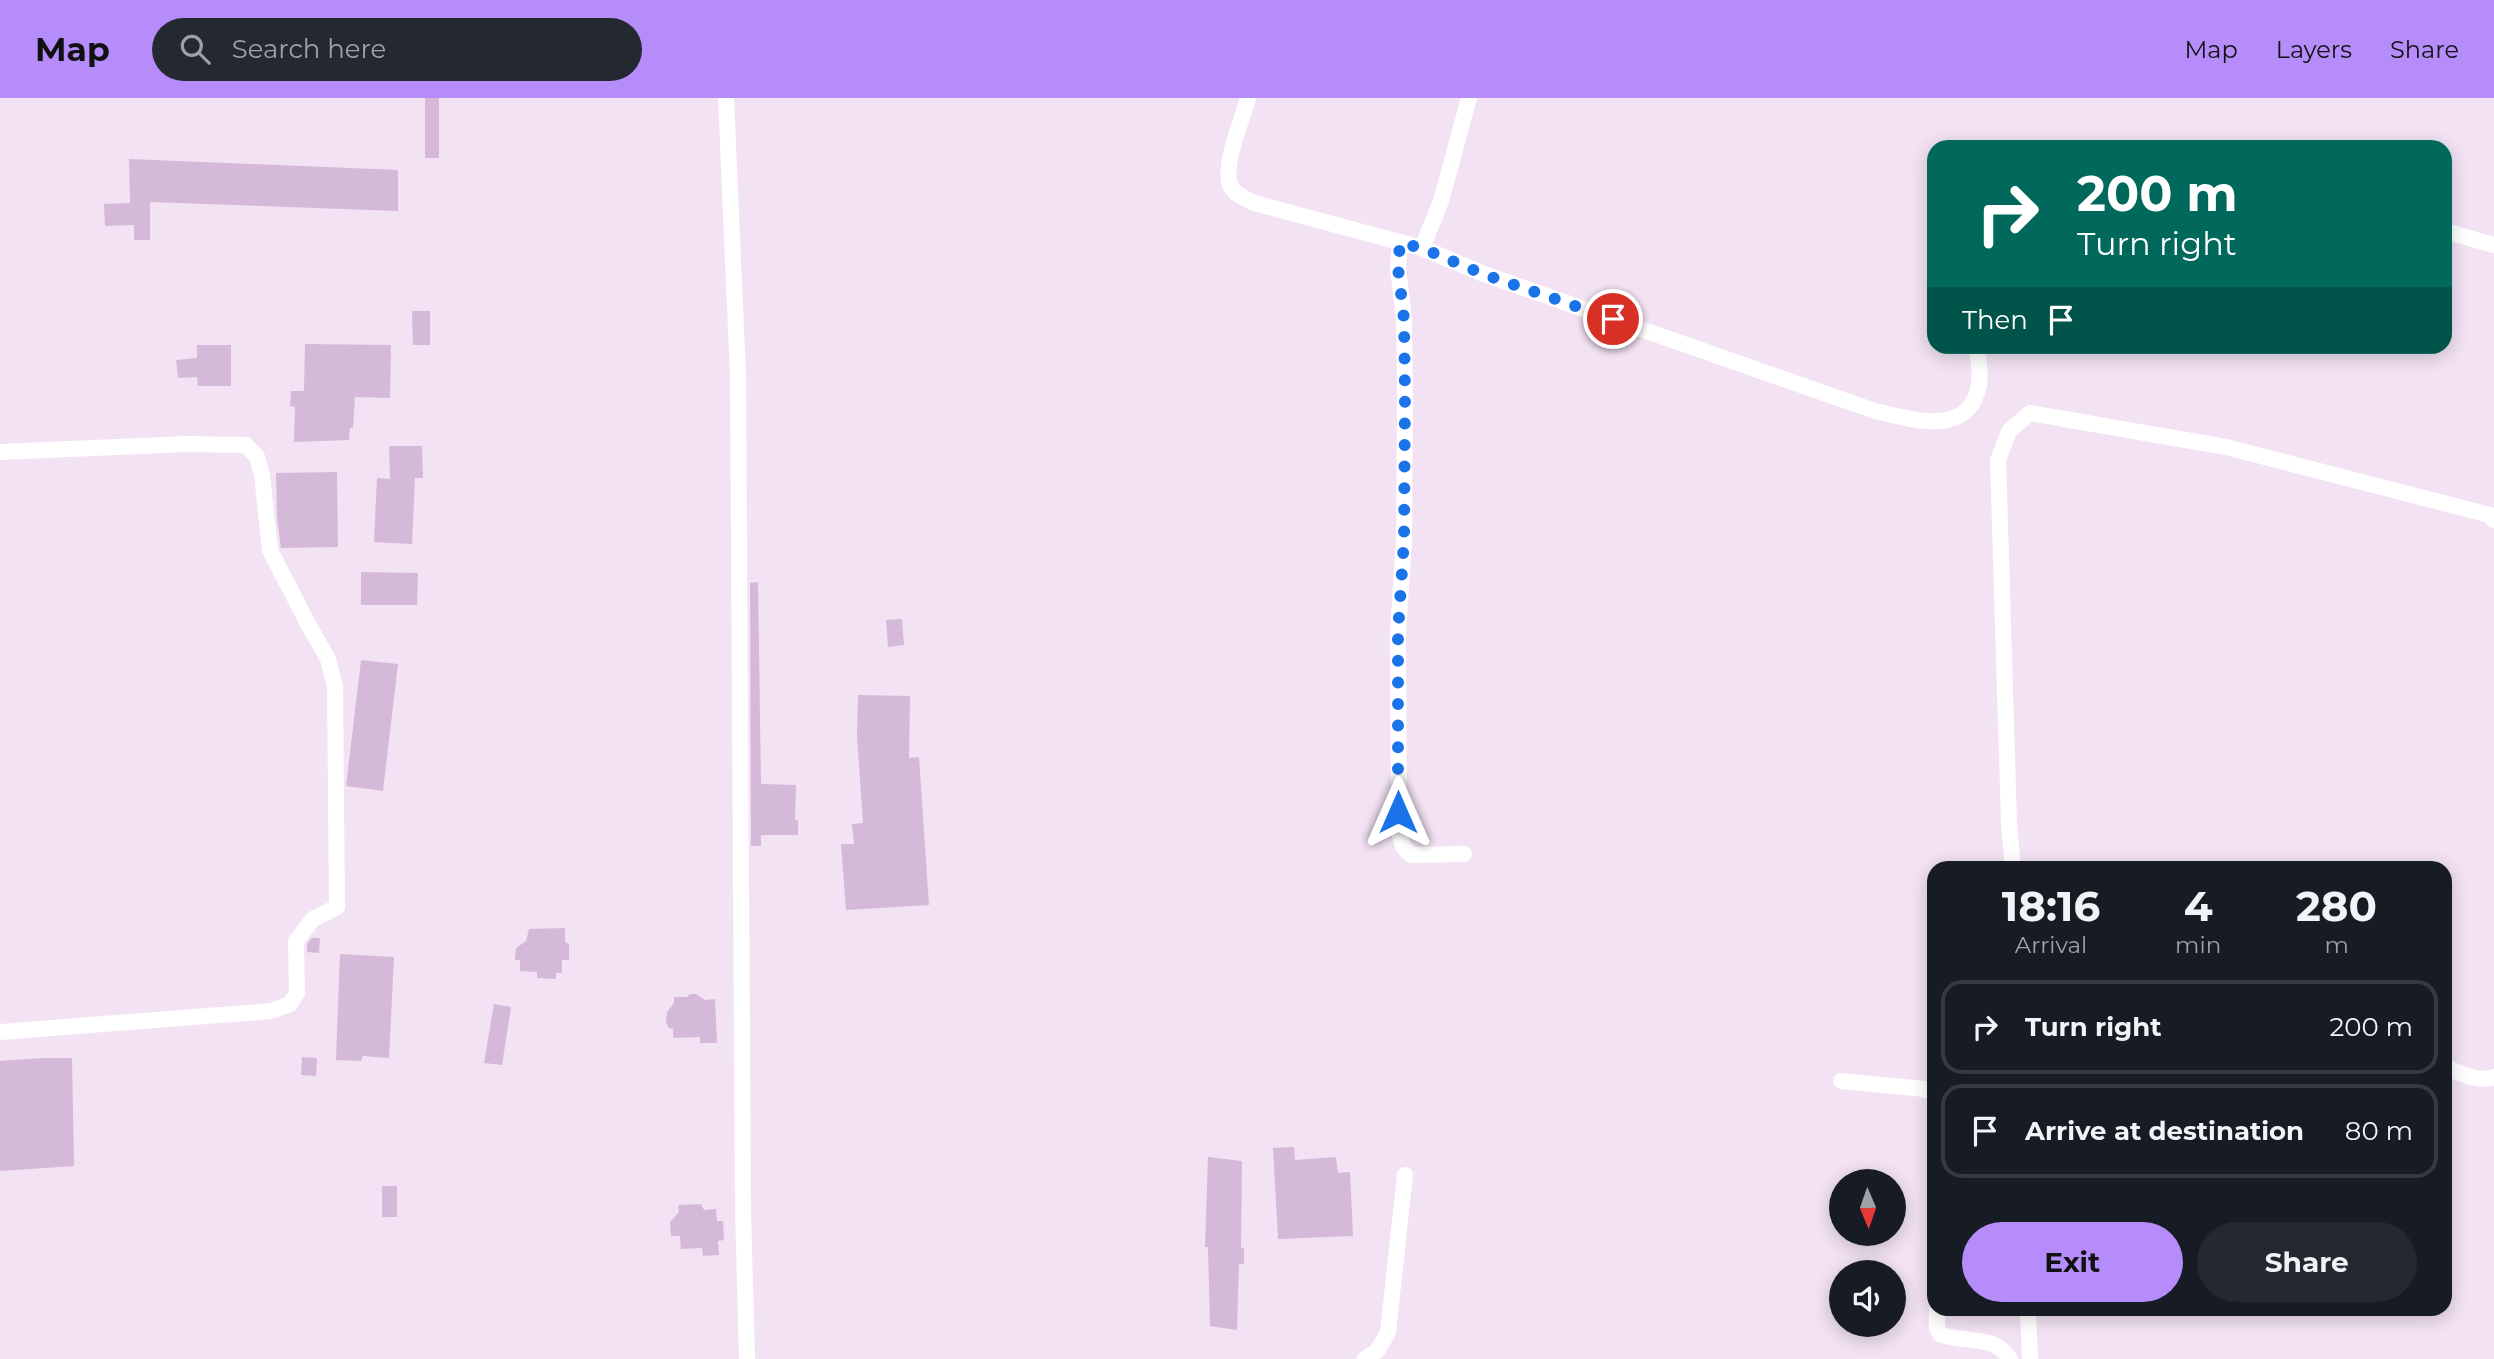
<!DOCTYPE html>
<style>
body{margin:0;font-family:Montserrat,sans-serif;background:#242831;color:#f1f3f6;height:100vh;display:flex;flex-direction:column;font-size:26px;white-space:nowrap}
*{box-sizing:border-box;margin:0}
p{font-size:23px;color:#9ea1a6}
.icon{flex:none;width:38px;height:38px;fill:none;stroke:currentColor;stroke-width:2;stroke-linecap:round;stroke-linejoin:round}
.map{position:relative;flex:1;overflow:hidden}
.drawer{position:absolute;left:1927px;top:763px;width:525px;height:455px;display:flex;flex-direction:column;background:#171b24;border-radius:21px;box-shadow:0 4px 18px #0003}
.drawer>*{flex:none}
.guide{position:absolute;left:1927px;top:42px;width:525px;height:214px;border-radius:21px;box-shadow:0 4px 18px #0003;background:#00695c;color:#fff;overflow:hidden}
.needle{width:46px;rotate:178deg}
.controls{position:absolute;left:1829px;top:1071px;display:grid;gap:14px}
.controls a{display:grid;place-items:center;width:77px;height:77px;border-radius:50%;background:#171b24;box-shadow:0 4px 18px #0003;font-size:35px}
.pin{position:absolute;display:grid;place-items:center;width:60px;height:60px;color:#fff;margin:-30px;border:4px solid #fff;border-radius:50%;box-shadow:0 2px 7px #0007}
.me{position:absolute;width:77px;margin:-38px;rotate:0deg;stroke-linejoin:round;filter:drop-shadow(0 0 5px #0008)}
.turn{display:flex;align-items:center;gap:24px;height:147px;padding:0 35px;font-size:32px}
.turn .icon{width:91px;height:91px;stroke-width:2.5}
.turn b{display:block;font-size:49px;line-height:60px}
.then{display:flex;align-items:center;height:66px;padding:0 35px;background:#0003;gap:14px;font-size:26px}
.eta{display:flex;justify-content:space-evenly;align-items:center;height:119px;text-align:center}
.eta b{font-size:42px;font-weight:700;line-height:49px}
.button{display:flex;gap:14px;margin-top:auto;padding:14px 35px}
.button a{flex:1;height:80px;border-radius:42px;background:#b58cfa;color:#111;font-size:28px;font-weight:700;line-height:80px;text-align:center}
.button a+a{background:#242831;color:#f1f3f6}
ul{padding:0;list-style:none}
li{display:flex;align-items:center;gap:21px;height:94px;margin:0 14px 10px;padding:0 21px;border:4px solid #363941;border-radius:21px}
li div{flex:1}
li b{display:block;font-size:26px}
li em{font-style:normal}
header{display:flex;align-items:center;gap:42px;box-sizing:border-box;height:98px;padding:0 35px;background:#b58cfa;color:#111}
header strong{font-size:33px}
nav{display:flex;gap:38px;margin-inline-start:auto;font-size:24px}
.search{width:490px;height:63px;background:#242831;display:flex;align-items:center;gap:18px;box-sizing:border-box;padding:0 24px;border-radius:38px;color:#9ea1a6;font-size:26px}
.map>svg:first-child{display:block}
.building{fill:#d4b9d8}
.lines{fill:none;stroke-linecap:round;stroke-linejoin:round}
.minor{stroke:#fff;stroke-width:16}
.route{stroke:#1a73e8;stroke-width:12;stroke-dasharray:0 21.6}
</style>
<header>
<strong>Map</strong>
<div class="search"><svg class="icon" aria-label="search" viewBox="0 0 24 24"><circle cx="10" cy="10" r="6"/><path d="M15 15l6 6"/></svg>Search here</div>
<nav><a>Map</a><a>Layers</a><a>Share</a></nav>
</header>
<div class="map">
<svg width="2494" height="1261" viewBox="0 0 2494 1261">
<rect width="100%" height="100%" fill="#f2e2f3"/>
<path class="building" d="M425,0H439V60H425Z
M129,61L398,72V113L150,104V142H134V127L105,128L104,106L130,105Z
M412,213H430V247H413Z
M305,246L391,247L390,300L355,299L353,330H350L349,342L294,344L295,309L290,308L291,293H304Z
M197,247H231V288H198L197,279L178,280L176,262L197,260Z
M389,348H422L423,380H415L412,446L374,444L377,380L390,381Z
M337,374L338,449L281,450L277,419L276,375Z
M361,474L418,475L417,507H361Z
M758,484L761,686L796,687L795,722H798V737H761V748H751L750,485Z
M902,521L904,547L888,549L886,522Z
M361,562L398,566L383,693L346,688Z
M858,597L910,598L909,660L919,659L929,807L846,812L841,746H854L852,726L863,725L857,638Z
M565,830V844L569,846V862H562V875H556V881L537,880V874L520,873V862H515L516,850L526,843L529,831Z
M312,840H320L319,855L307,854V846Z
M340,856L394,859L389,960L363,958L361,963L336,962Z
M690,896H696L705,902L715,901L717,945H700V939L673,940V931L669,930L666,925L667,914L674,905V899H687Z
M494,906L511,909L502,967L484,965Z
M302,959L317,960L316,978L301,977Z
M43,960H72L74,1068L0,1073V963Z
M1294,1049L1295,1062L1336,1059L1338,1075L1350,1074L1353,1138L1278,1141L1273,1050Z
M1208,1059L1242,1063L1241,1150H1244V1166H1239L1237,1232L1210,1228L1208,1149H1205Z
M382,1088H397V1119H382Z
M701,1106L704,1112L716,1111L717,1123H723L724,1142L718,1143L719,1157L703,1158L702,1150L681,1151L680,1138H671L670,1124L679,1114L678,1107Z"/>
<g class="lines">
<path class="minor" d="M726,0L738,278L743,1110L747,1261
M1248,0C1243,21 1221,68 1231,89C1235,97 1247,101 1254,105L1422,150L1484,176L1875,313C1910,321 1970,341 1979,286C1981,275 1978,260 1977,248
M2445,133L2494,147
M1400,145L1398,170L1404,221L1405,296L1404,442L1398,534L1399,734L1403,749L1411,757L1464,756
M1422,150L1441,103L1469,0
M0,354L186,346L246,347L257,359L262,377L270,452L308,526L328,561L335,588L337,809L313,821L296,843L297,895L290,906L271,913L0,934
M2013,770L2009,726L1998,362L2009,333L2030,315L2226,349L2490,417L2494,422
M2445,969C2461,975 2477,985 2494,979
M1841,983L1924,991L1934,995
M1937,1211V1230L1940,1236C1964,1246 1994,1235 2010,1261
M2028,1211L2030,1261
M1365,1261L1378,1252L1388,1234L1405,1077"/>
</g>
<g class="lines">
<path class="route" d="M1398,714V534L1404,442L1405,296L1404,221L1398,170L1400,145L1422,150L1483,176L1613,221"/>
</g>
</svg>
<div class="controls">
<a><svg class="needle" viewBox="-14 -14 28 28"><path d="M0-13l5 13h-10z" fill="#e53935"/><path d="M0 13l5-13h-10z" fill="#9ea1a6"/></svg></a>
<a><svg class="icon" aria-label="sound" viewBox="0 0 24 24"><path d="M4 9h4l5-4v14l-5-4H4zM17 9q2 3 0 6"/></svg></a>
</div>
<div class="pin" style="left:1613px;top:221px;background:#d93025"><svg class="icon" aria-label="arrive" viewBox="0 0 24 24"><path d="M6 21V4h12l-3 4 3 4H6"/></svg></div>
<svg class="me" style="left:1398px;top:714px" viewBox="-20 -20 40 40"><path d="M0-17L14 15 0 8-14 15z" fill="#1a73e8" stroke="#fff" stroke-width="4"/></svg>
<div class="guide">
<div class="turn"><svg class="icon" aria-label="right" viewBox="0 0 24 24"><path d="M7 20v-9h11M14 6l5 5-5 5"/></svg><div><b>200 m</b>Turn right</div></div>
<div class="then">Then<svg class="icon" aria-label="arrive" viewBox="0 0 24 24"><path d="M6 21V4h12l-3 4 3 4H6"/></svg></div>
</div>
<section class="drawer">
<div class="eta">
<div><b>18:16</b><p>Arrival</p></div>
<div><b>4</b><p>min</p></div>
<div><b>280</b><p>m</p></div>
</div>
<ul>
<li><svg class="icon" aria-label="right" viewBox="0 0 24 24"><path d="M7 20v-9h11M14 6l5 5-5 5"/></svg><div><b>Turn right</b></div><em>200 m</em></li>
<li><svg class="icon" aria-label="arrive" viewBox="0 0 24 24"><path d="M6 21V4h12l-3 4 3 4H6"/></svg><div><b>Arrive at destination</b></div><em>80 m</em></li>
</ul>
<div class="button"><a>Exit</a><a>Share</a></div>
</section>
</div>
